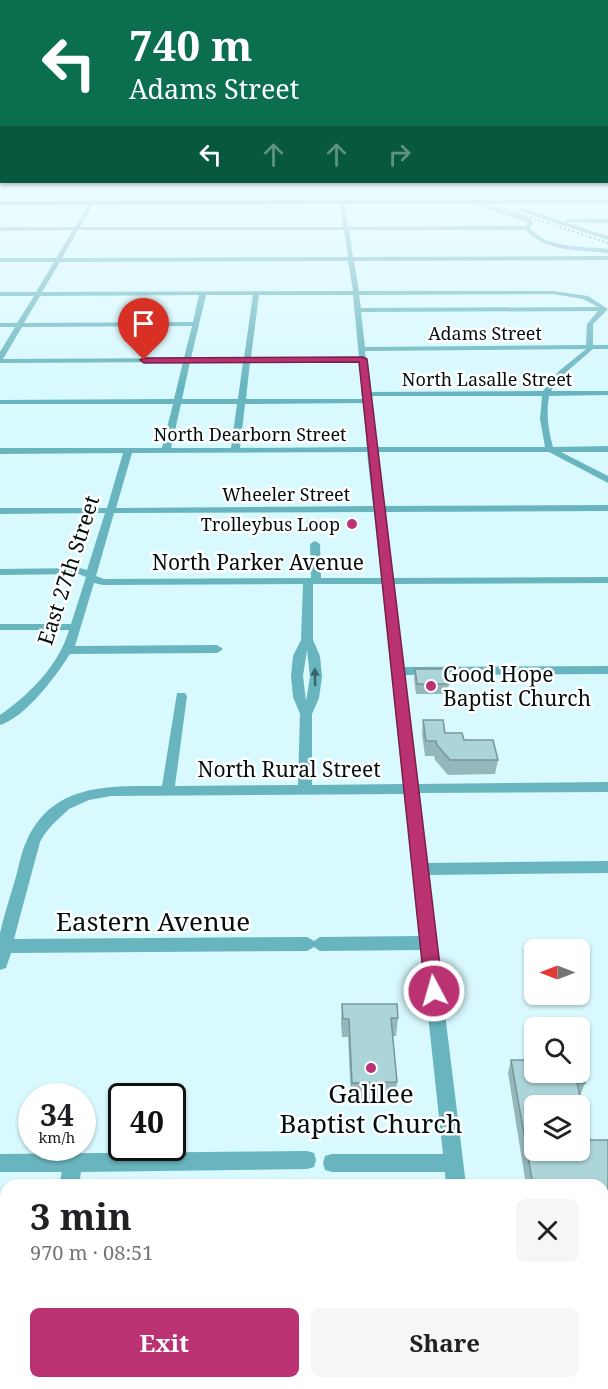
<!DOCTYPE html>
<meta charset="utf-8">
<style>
body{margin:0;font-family:"Noto Serif",serif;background:#f6f6f6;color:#202124;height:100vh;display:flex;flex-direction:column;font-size:22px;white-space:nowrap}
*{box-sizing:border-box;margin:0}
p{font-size:20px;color:#757577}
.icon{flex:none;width:33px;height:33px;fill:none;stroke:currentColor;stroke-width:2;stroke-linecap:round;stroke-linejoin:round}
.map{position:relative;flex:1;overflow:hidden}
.details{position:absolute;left:0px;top:1179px;width:609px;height:210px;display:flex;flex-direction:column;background:#fff;border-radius:18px 18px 0 0;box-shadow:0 2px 4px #0004}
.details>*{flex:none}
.hud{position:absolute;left:0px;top:0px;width:609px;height:183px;box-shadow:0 2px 4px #0004;background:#0b6e4f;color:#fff;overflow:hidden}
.needle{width:39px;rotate:270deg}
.controls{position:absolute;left:524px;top:939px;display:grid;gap:12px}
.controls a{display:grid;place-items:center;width:66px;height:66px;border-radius:9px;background:#fff;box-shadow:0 2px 4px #0004;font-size:30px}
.speed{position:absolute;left:18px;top:1083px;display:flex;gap:12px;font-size:30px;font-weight:700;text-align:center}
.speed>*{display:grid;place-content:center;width:78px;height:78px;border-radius:50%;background:#fff;box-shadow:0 2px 4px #0004;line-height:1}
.speed small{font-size:15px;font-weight:400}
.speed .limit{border:3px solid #111;border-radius:9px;background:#fff;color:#111}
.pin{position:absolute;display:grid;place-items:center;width:51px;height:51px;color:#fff;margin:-62px -26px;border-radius:50% 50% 50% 0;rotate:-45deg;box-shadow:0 0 6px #0007}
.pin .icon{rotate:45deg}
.me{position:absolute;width:66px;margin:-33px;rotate:354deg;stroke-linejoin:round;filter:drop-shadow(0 0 4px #0008)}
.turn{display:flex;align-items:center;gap:21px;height:126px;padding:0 30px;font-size:27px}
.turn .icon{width:78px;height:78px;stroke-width:2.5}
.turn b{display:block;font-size:42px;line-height:51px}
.lanes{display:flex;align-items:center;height:57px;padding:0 30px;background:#0003;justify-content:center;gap:30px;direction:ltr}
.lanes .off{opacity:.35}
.round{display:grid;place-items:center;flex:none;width:63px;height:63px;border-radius:9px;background:#f6f6f6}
.summary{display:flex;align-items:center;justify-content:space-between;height:102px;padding:0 30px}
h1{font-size:36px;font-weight:700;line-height:45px}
.button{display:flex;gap:12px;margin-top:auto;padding:12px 30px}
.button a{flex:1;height:69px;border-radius:9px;background:#ba3271;color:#fff;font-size:24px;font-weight:700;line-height:69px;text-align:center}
.button a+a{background:#f6f6f6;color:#202124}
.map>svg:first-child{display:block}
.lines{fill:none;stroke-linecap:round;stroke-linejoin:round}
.minor{fill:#69b5bf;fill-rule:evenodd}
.major{fill:#0b7782;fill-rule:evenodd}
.rail{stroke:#263639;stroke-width:1.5;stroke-dasharray:1.5 3;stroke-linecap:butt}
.wall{fill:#94b7bb}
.building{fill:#acd5da;stroke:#789599;stroke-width:1.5;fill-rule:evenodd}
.oneway{fill:#366268}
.route{fill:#ba3271;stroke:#792049;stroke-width:1.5}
.poi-dot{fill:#ba3271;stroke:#fff;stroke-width:2}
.labels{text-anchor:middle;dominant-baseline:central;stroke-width:5;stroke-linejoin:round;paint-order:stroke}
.far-street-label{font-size:18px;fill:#020f11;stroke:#fff}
.far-poi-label{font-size:18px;fill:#020f11;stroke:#fff;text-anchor:end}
.street-label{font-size:21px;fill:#020f11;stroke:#fff}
.poi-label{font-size:21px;fill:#020f11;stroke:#fff;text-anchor:start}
.near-street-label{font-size:26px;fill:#020f11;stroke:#fff}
.near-poi-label{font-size:26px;fill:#020f11;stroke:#fff}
</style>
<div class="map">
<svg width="608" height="1389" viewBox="0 0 608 1389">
<rect width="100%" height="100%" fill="#d8f9fe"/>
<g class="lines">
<path class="minor" d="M96,192H100L80,227H343L340,202L342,201L344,202L348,227L525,226L527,222L470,203L472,201L529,218L533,222L530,228C547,249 583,246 608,249V253C582,250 544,252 526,230H349L353,257L608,256V260L354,261L359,291H553L588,296L608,309L593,324V345H608V349H593L564,374L551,391H608V395L549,396C546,413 548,430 553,447L608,446V452H561L608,476V483L549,452H376L382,506L608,505V511L383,512L391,578L608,577V583L392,584L402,667L608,666V674L403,675L416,784L608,782V792L418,793L426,863L608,861V873L428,875L466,1185H446L445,1172H332L325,1170L323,1163L325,1156L332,1154H443L421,950L320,951L314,947L307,951L11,953L6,968L0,970C0,958 0,945 0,933C4,915 10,897 15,880C19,867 21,852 27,840C53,783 109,786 162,786L177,693H185L187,696L175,786L298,785L300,714L293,697L291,676L293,656L301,640L303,584L103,585L94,583L75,646L217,645L223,649L217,653L70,654C56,676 26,717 0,725V715C29,695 59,665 69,630H0V624H71L86,577L79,574L0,575V569L80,568L87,570L105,513L0,514V508H107L123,453L0,454V448H162L173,404H0V400L174,399L183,362L0,363V352L15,327H0V323H17L34,296H0V292H36L54,262H0V258H56L73,230L0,231V227H75ZM78,230H344L348,257L62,258ZM348,261L353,291L42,292L60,262ZM553,294L583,299L598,307L361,308L359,295ZM199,295L193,322L24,323L40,296ZM206,295H253L244,358H191ZM259,295H353L359,357H251ZM598,311L587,324L586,345L365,347L361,312ZM192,326L184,358L3,359L22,327ZM586,349L559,371L543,391L369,392L365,351ZM359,361L362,399H246L250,362ZM190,362H243L238,399H182ZM370,396H542L540,419L545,447H375ZM363,403L367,447L240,448L245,404ZM181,404H237L231,448H171ZM367,452L373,506L116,508L132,453ZM374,512L381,578H321L320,544L315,541L310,544L311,578L104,579L96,576L114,513ZM313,584H382L403,784L312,785V714L319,698L322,677L320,656L313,640ZM307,650L310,677L306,701L303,676ZM404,794L420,936L320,937L314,941L307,937L14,939L40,842L44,835L52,825L69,809L89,800L111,796Z
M217,192H221L219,202L217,203L215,202Z
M521,208L608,236V240L519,211Z
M567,219H608V223L565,222Z
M307,1151L314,1153L316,1160L314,1167L307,1169L81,1172L79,1185H59L62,1172H0V1154Z
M27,1383H49V1389H27Z
M466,1383H488L489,1389H467Z"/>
<path class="major" d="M608,199V203L0,205V201Z"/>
<path class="rail" d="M453,192L608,243"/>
</g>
<path class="wall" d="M415,669L449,684L447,694H416L414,679Z
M423,720L445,733L464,740L498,760L495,774L448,775L435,760L434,756H425L422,734Z
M342,1004L398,1018L396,1036H393L397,1082L395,1099L351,1100L348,1037H342L341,1023Z
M511,1060L585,1083L580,1096L590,1140H608V1205L604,1211H603V1185H526L508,1073Z"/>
<path class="building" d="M415,669H446L449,684H417Z
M423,720H443L445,733H462L464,740H493L498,760H450L437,745L436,741H426Z
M342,1004H397L398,1018H391L397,1082L352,1083L349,1019H343Z
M511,1060H534V1072H579V1060L585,1083H577L590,1140H608V1198H603V1185H533ZM534,1106H579V1150H534Z"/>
<defs><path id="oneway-solid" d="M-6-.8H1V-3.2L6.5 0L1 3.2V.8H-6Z" transform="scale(1.5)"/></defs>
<use class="oneway" href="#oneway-solid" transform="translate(315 677) rotate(-91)"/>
<linearGradient id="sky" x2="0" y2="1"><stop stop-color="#5ab1d6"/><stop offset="0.5" stop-color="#edfcff"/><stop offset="1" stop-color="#edfcff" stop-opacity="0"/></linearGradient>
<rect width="608" height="386" fill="url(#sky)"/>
<path class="route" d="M363,357L367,359L443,991L441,996L434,999L428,996L425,991L359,362L144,363L140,360L144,358Z"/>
<g class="poi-dot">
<circle cx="352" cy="524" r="6"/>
<circle cx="431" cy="686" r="6"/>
<circle cx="371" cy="1068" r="6"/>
</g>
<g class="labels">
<g class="far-street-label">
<text x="485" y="333">Adams Street</text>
<text x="487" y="379">North Lasalle Street</text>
<text x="250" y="434">North Dearborn Street</text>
<text x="286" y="494">Wheeler Street</text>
</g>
<g class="far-poi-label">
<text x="340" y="524">Trolleybus Loop</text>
</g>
<g class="street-label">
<text x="258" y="562">North Parker Avenue</text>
<text transform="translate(68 570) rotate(-72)">East 27th Street</text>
<text x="289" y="769">North Rural Street</text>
</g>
<g class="poi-label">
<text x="443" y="674">Good Hope<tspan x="443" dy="24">Baptist Church</tspan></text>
</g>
<g class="near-street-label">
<text x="153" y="921">Eastern Avenue</text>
</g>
<g class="near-poi-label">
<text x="371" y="1093">Galilee<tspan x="371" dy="30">Baptist Church</tspan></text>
</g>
</g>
</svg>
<div class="controls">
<a><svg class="needle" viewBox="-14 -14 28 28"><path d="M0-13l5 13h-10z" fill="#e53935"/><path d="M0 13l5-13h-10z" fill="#757577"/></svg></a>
<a><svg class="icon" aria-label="search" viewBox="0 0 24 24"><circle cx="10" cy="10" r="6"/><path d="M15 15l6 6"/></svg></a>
<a><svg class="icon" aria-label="layers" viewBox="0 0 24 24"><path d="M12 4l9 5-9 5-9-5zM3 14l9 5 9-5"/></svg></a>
</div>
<div class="speed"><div>34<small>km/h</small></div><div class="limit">40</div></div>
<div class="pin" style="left:144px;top:360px;background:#d93025"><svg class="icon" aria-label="arrive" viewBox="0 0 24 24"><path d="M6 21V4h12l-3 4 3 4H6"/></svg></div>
<svg class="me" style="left:434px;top:991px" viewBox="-20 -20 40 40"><circle r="17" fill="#ba3271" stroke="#fff" stroke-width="3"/><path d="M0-11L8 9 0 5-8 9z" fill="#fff"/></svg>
<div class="hud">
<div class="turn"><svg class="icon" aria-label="left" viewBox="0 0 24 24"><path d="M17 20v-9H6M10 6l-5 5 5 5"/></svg><div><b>740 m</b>Adams Street</div></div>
<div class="lanes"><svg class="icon" aria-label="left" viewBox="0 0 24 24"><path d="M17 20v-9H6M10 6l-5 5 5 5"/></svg><svg class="icon off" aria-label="ahead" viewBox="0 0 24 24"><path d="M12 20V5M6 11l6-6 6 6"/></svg><svg class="icon off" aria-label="ahead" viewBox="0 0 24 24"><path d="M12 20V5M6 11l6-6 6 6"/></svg><svg class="icon off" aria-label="right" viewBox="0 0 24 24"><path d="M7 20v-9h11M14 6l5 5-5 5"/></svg></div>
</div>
<section class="details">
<div class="summary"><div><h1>3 min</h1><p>970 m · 08:51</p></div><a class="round"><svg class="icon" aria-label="close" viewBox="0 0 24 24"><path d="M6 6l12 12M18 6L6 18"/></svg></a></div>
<div class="button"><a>Exit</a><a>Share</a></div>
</section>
</div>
